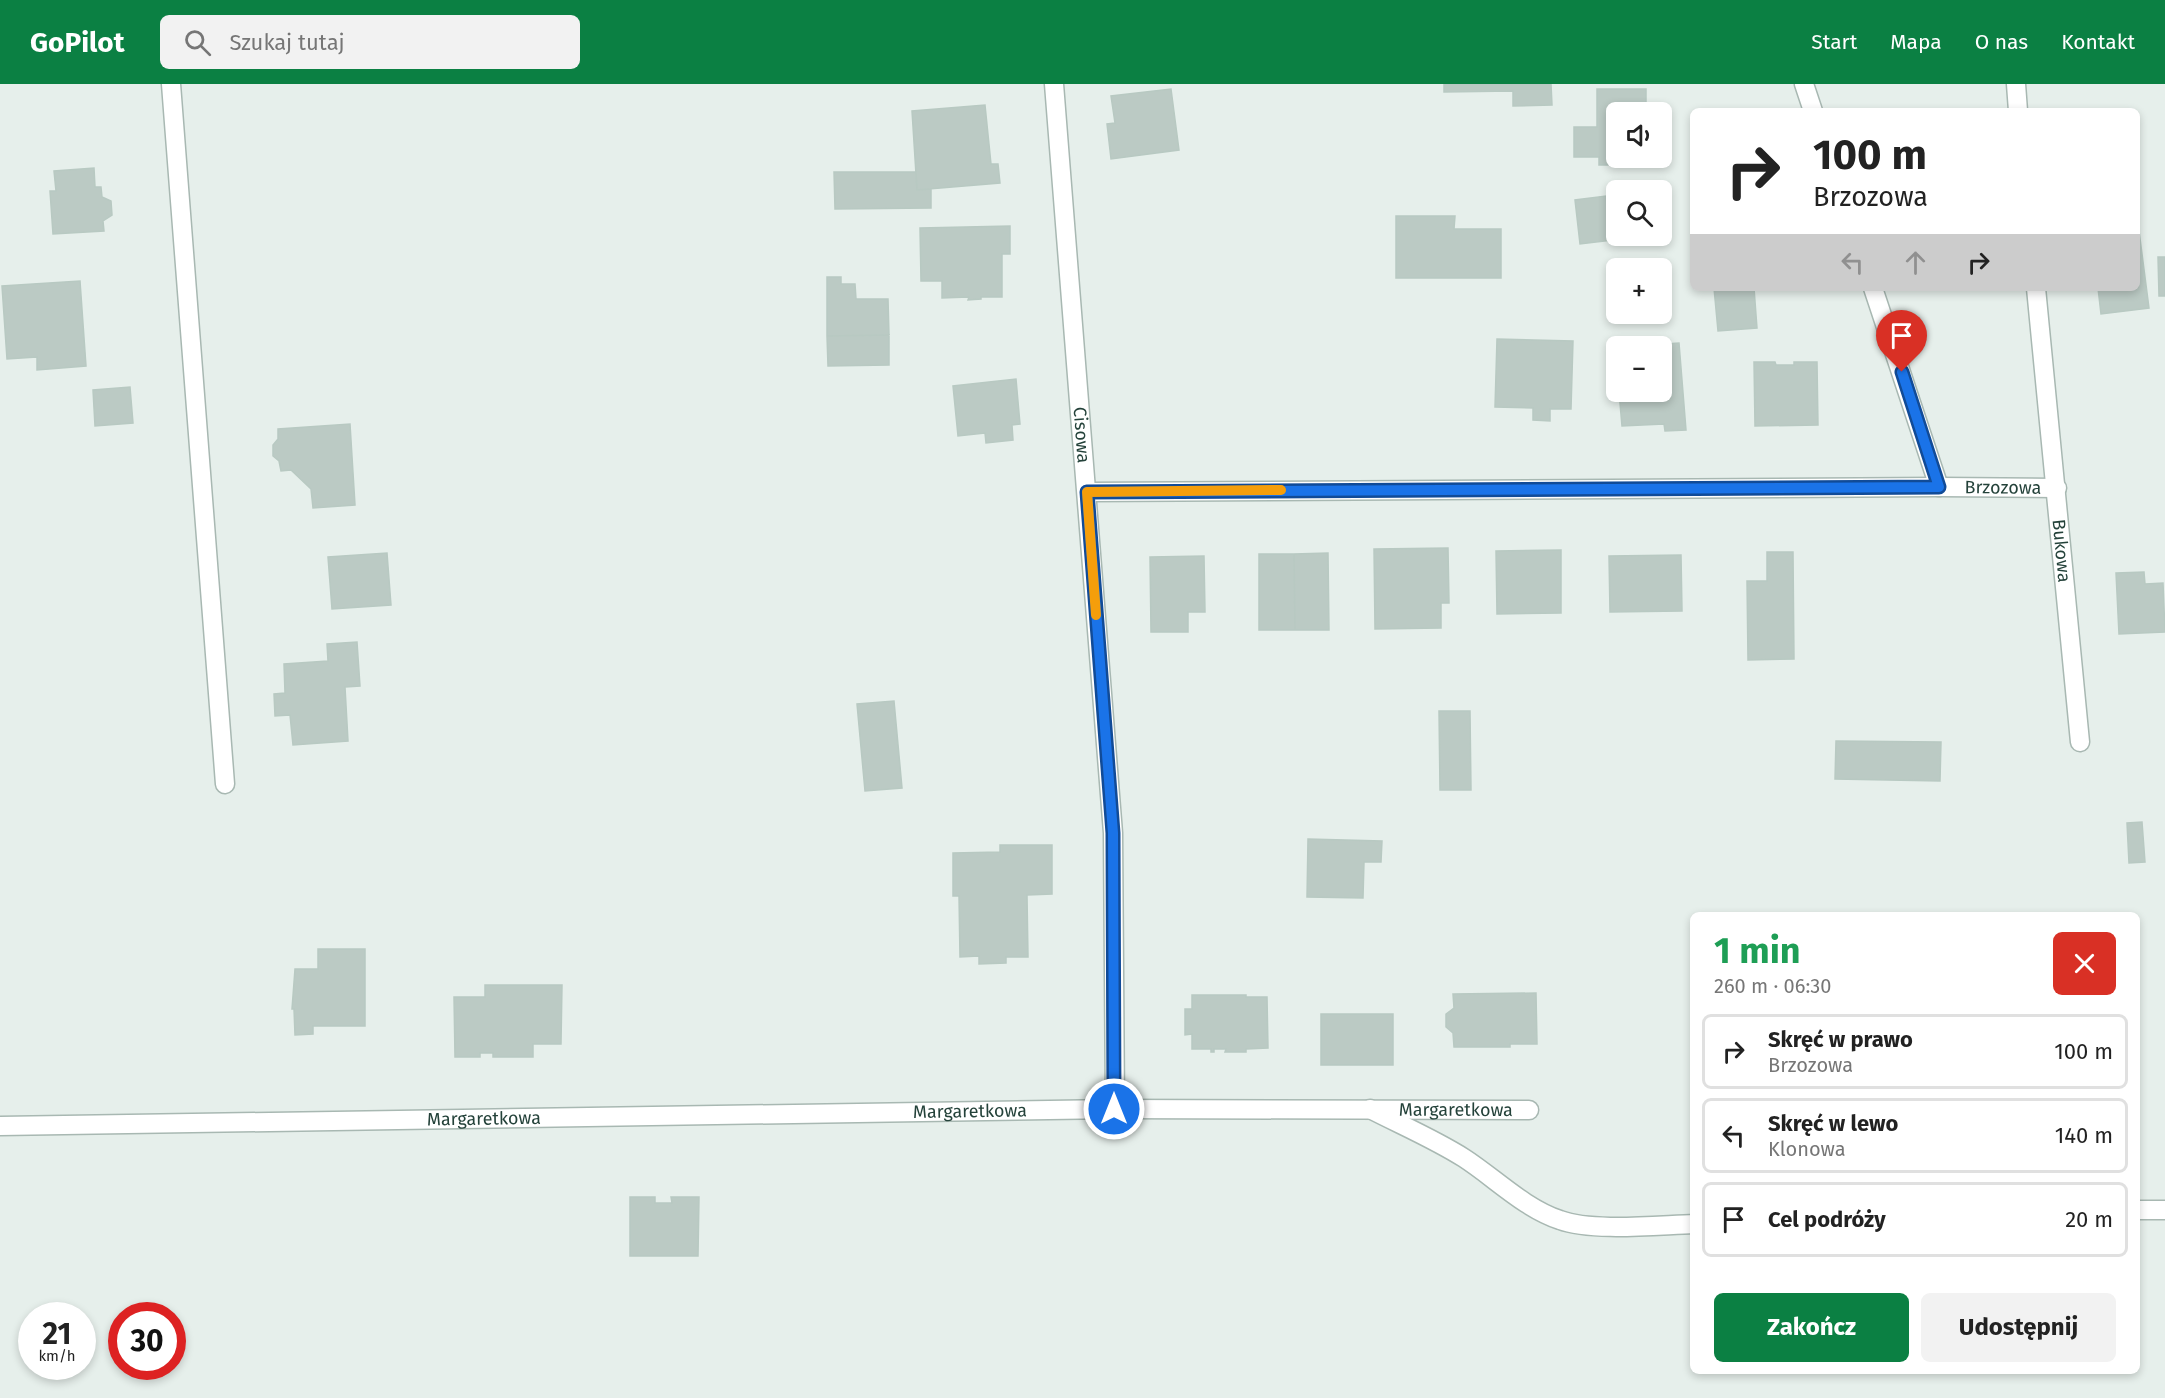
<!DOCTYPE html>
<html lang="pl">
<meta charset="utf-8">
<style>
body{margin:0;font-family:"Fira Sans",sans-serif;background:#f2f2f2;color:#222;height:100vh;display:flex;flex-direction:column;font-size:22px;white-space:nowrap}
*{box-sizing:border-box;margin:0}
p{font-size:20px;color:#767676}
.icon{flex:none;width:33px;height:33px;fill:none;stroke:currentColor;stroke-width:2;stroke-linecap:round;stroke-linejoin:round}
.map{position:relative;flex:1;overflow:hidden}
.details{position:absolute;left:1690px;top:828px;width:450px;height:462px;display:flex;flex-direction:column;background:#fff;border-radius:9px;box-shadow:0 3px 9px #0003}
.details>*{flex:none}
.banner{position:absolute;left:1690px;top:24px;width:450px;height:183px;border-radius:9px;box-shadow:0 3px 9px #0003;background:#fff;color:#222;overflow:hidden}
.tools{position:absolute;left:1606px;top:18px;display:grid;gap:12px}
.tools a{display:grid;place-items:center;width:66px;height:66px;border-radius:9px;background:#fff;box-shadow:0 3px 9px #0003;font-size:30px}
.speed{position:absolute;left:18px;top:1218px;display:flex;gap:12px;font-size:30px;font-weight:700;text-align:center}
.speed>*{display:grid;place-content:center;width:78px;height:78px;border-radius:50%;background:#fff;box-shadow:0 3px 9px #0003;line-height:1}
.speed small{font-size:15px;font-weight:400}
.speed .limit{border:9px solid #d22;background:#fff;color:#111}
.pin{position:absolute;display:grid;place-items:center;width:51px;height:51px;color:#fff;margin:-62px -26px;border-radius:50% 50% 50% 0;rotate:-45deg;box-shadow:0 0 6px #0007}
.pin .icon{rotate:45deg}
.me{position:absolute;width:66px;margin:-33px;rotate:0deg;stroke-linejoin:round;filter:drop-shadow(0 0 4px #0008)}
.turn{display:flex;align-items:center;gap:21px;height:126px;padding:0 24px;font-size:27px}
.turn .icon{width:78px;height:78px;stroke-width:2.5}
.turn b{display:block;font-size:42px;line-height:51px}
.lanes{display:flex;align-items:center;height:57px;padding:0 24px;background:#0003;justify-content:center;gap:30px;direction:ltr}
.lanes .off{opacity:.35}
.round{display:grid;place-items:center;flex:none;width:63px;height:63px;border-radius:9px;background:#f2f2f2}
.head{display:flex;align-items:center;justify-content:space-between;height:102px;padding:0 24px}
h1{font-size:36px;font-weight:700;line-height:45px;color:#1e9e55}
.button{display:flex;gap:12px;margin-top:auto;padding:12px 24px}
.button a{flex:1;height:69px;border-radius:9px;background:#0b8043;color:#fff;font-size:24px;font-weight:700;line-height:69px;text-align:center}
.button a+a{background:#f2f2f2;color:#222}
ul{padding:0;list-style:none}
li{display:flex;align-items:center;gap:18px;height:75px;margin:0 12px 9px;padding:0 12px;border:3px solid #e0e0e0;border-radius:9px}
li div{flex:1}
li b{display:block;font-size:22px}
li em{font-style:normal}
header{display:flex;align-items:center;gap:36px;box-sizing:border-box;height:84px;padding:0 30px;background:#0b8043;color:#fff}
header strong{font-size:28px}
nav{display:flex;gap:33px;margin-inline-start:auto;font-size:21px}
.search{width:420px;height:54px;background:#f2f2f2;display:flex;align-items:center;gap:15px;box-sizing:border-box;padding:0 21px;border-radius:9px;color:#767676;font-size:22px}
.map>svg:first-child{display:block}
.building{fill:#bbcac4;stroke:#b8c9c2;stroke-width:1.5}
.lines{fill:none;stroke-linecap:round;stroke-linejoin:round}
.lane-casing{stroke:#a8b8b2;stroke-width:21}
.street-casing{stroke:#a8b8b2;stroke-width:21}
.lane{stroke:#fff;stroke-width:18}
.street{stroke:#fff;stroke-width:18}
.route-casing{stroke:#114b97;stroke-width:15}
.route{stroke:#1a73e8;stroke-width:10}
.slow{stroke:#f59e0b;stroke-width:10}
.labels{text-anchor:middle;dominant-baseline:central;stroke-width:6;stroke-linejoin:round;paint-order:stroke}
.street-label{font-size:18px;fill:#24423a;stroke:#f7fbf9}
</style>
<header>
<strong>GoPilot</strong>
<div class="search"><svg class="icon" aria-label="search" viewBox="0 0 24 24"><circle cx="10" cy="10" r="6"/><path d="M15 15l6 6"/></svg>Szukaj tutaj</div>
<nav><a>Start</a><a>Mapa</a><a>O nas</a><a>Kontakt</a></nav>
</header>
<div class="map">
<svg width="2165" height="1314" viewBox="0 0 2165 1314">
<rect width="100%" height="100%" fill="#e6efeb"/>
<path class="building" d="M1444,0H1551L1552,21L1513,22V7L1444,8Z
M1171,5L1179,66L1111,75L1107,40L1115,39L1111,12Z
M1597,5H1646V28H1617V74H1645V81H1599V73H1574V43H1597Z
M985,21L991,80H998L1000,99L917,106L912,27Z
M94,84L95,103H101L102,113L111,117L112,131L103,137L104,147L53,150L50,107H56L54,87Z
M834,88H916L917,106L931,105V124L835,125Z
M1606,112L1612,156L1580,160L1575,116Z
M1396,132H1455L1454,145H1501V194H1396Z
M2138,139L2149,224L2101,230L2098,204H2138Z
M1010,142V170H1002V213H981V215L968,216L969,213L942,214V197H921L920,144Z
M2158,173H2165V212H2159Z
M827,193H841V200H855L856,215H888L889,251L827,252Z
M80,197L86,282L37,286V273L7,275L2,202Z
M1714,204H1754L1757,244L1718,247Z
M889,251V281L828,282L827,252Z
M1497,255L1573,257L1571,325H1550V337L1533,336V324L1495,323Z
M1679,259L1686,346L1665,347L1664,340L1622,342L1619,308H1662V262H1632Z
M1754,278H1775L1776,281H1794V278H1817L1818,341L1755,342Z
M1016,295L1020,340L1012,341L1013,356L986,359L985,349L958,352L953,302Z
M130,303L133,339L95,342L93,306Z
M350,340L355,421L313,424L311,405L291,386L281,387L279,377L273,372V361L278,355V345Z
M1448,464L1449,519H1441V544L1375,545L1374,465Z
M1561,466V529L1497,530L1496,467Z
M1767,468H1793L1794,575L1748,576L1747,497H1767Z
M387,469L391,521L332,525L328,473Z
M1328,469L1329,546H1295L1294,470Z
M1259,470H1294L1295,546H1259Z
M1681,471L1682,527L1610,528L1609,472Z
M1204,472L1205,528H1188V548H1151L1150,473Z
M2144,488L2145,500L2163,499L2165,548L2119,550L2116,489Z
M357,558L360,602L345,603L348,657L293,661L290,631L275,632L274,610L285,609L284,580L328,577L327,560Z
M894,617L902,704L865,707L857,620Z
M1439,627H1470L1471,706H1440Z
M1836,657L1941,658L1940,697L1835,695Z
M2142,738L2145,778L2129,779L2127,739Z
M1308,755L1382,757L1381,778H1364L1363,814L1307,813Z
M1000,761H1052V810L1027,811L1028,873H1006V879L979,880V872L960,873L959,812H953V769L1000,768Z
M318,865H365V942H313V950L295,951L294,925H292L295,885H318Z
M485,901H562L561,960H533V973H493V969H480V973H455L454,913H485Z
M1536,909L1537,960H1510V963H1454L1453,949L1446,943V930L1454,924L1453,910Z
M1192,911H1246V913H1267L1268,964L1246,965V968H1225L1226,965H1214V968H1211V965H1192V950L1185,951V925H1192Z
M1321,930H1393V981H1321Z
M630,1113H655V1119H672L671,1113H699L698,1172H630Z"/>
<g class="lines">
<g class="lane-casing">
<path id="lane" d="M1370,1025C1401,1041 1434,1055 1464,1074C1495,1094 1524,1124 1560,1136C1592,1148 1658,1141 1694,1140
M2138,1126H2165"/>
</g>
<g class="street-casing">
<g id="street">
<path d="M171,0L225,700"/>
<path id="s1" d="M1054,0L1113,749L1115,1025"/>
<path d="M1804,0L1813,27"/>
<path d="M2016,0L2018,27"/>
<path d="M1873,204L1939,403"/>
<path id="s2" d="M2036,204L2080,658"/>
<path id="s3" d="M1087,408L1939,403L2057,404"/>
<path id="s4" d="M0,1042L1115,1025L1529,1026"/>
</g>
</g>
<use href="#lane" class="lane"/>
<use href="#street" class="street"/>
</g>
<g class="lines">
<g class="route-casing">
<path id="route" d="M1114,1025L1113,749L1087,408L1939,403L1902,288"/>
</g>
<use href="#route" class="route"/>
<path class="slow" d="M1096,531L1087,408L1281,406"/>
</g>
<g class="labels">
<g class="street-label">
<text stroke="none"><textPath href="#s1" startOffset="352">Cisowa</textPath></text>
<text stroke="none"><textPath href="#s3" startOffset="916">Brzozowa</textPath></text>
<text stroke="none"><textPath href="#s2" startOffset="264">Bukowa</textPath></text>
<text stroke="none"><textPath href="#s4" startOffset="1456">Margaretkowa</textPath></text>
<text stroke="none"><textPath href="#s4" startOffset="970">Margaretkowa</textPath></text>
<text stroke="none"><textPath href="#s4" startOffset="484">Margaretkowa</textPath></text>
</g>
</g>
</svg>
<div class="tools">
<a><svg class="icon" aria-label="sound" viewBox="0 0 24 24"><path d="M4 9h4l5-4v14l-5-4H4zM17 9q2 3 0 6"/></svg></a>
<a><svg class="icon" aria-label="search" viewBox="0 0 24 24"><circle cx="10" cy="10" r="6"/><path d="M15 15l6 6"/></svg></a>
<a>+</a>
<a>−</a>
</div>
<div class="speed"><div>21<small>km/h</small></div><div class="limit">30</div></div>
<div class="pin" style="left:1902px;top:288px;background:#d93025"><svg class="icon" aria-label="arrive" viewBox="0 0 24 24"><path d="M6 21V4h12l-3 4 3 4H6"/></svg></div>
<svg class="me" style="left:1114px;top:1025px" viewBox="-20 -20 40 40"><circle r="17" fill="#1a73e8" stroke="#fff" stroke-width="3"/><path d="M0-11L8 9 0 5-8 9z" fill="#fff"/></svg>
<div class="banner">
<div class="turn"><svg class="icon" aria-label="right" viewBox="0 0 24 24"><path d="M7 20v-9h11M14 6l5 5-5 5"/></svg><div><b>100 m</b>Brzozowa</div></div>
<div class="lanes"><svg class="icon off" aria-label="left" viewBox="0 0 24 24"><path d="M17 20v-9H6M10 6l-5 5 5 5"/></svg><svg class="icon off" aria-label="ahead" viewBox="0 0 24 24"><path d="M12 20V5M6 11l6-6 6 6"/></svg><svg class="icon" aria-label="right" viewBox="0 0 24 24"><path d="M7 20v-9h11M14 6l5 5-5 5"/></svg></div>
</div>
<section class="details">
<div class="head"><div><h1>1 min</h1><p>260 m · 06:30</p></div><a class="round" style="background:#d93025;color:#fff"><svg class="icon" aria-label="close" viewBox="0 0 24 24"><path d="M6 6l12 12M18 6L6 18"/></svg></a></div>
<ul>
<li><svg class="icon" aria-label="right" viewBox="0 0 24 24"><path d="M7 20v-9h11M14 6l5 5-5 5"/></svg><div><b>Skręć w prawo</b><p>Brzozowa</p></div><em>100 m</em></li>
<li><svg class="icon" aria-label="left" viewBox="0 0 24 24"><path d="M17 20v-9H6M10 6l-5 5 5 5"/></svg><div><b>Skręć w lewo</b><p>Klonowa</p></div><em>140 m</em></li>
<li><svg class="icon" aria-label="arrive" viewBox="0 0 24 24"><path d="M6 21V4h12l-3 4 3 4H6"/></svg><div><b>Cel podróży</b></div><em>20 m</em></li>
</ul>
<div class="button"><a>Zakończ</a><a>Udostępnij</a></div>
</section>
</div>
